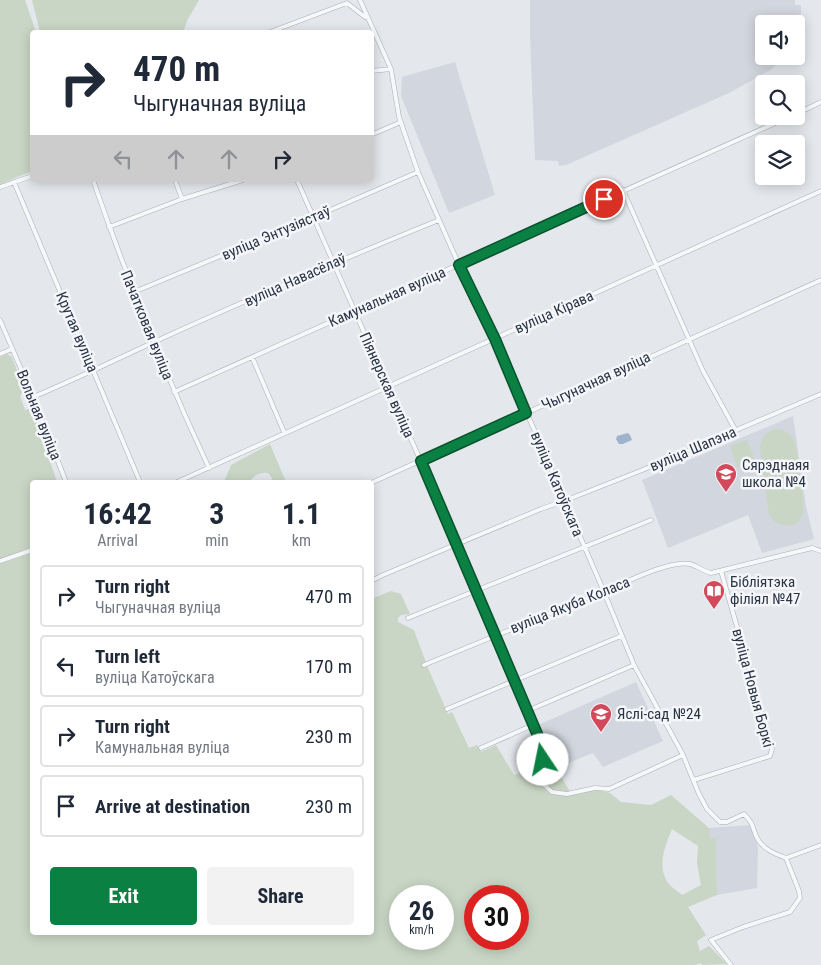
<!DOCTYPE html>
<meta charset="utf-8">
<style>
body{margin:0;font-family:"Roboto Condensed",sans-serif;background:#f2f2f3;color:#1f2937;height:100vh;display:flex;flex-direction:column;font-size:19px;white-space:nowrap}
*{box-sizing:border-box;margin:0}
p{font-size:16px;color:#747a83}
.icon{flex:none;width:28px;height:28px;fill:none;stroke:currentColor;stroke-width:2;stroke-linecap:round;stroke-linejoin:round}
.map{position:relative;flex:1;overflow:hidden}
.side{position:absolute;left:30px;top:480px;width:344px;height:455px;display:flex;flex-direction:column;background:#fff;border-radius:5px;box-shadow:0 2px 12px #0003}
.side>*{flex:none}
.guide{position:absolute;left:30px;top:30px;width:344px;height:152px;border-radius:5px;box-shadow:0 2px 12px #0003;background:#fff;color:#1f2937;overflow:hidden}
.controls{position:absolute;left:755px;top:15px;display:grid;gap:10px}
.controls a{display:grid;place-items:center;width:50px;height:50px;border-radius:5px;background:#fff;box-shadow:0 2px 12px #0003;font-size:25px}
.speed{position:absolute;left:389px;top:885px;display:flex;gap:10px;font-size:25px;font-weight:700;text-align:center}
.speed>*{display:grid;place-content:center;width:65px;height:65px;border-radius:50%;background:#fff;box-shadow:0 2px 12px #0003;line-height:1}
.speed small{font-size:12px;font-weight:400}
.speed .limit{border:8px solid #d22;background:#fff;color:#111}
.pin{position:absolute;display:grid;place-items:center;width:42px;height:42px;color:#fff;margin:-21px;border:2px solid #fff;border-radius:50%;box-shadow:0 1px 5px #0007}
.me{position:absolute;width:55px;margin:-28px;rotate:349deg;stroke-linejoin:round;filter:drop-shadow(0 0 4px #0008)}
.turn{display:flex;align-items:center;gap:18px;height:105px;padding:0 20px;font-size:22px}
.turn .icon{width:65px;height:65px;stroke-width:2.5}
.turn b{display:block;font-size:35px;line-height:42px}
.lanes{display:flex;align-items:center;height:48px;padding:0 20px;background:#0003;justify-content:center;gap:25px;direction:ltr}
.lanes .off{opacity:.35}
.eta{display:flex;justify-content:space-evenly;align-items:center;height:85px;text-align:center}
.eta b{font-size:30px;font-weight:700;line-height:35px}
.cta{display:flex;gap:10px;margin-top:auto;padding:10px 20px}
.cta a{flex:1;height:58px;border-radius:5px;background:#0b8043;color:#fff;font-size:20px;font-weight:700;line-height:58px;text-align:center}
.cta a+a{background:#f2f2f3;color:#1f2937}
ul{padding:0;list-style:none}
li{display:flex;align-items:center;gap:15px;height:62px;margin:0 10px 8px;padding:0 10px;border:2px solid #e0e1e3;border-radius:5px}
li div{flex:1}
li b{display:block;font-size:19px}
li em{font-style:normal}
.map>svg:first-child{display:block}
.built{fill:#d2d6de}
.green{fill:#c9d6c5;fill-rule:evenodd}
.water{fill:#9fb4cc}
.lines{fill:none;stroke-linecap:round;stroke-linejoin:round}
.street-casing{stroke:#a9aeb7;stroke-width:5}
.street{stroke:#f7f8fa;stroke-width:4}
.route-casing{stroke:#07532c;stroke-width:12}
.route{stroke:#0b8043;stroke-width:9}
.labels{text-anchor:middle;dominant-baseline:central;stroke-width:5;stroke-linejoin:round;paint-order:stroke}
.street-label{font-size:15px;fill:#2b3445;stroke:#f4f6f9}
.poi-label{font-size:15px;fill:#2b3445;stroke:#f4f6f9;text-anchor:start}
</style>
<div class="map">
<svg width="821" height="965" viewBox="0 0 821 965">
<rect width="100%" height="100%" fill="#e4e7ec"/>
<path class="built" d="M488,0H795V5H801V23L764,24V56H784L772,69L729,93L566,165L559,166L558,161L535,160L530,36V0Z
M455,62L495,195L449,213L401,96L402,77Z
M793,416L806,506L814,539L762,553L748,515L668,548L642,480Z
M636,682L663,741L603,767L593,753L556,768L538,725Z
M751,825L758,847L757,888L717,895L716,838L710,839L709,828Z"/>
<path class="green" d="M0,0H25L36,32H32V171L0,184Z
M32,0H199L188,19L183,32H40Z
M7,354L12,357L24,390L20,396L25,410L32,408L57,482H32V932H371V599L391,591L401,594L410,614L401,615L398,618V622L414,630L428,668L448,714L452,712L469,748L477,745L481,752L496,745L514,775L536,768L542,772L556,768L572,795L594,789L610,793L621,802L651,805L671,795L709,828L710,838H716L717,895L688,907L706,935L697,941L700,951L709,946L727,964L702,965L701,963L695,965H0V357ZM672,829L698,846L697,863L701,885L682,895C678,891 672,888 669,884C656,867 665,846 672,829ZM400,896H442V939H400ZM475,896H518V939H475Z
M779,429C785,431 791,433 794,440C797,446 805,505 803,512C799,531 776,529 769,514L760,449C760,437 767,430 779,429Z
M747,440L755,460L737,467L730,446Z
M270,444L286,482H271L272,478L268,473C260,472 254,475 250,482H224L231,465Z"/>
<path class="water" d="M628,433L630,435L632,440L623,444H619L616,439L617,436Z"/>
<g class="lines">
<g class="street-casing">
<path id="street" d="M360,0L391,69L399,117L418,172L459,265L495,339L604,592L634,665L683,755L699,794L707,809L720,822H727L744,814C754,824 752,827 757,838C763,849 775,854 786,858L821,845
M270,32L347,3L365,17L367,16
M371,71L391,69
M796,114L821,102
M371,135L401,122
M93,180C127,278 165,374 209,468
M175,180L182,199
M297,180L440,505L513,681L541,743C545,758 537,768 541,782L552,792L567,794L595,788L609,789L683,755
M14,182L140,482
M0,187L32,176
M623,190L703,371L736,431
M109,227L182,199L243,180
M134,292L314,217L418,172
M0,320L33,397L66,482
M0,354L12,349
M252,357L284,432
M174,392L791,116
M33,397C74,380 113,361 154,342C248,299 343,259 439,220
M177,482C391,384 606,288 821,191
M371,483L821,280
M0,561L32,550
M371,581L383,575L541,509L564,501L640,471L821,394
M408,618L651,520
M424,665C481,642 537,619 593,596C615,588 668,559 690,564C697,566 703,571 711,573L812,548L821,551
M447,709L621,636
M527,711L634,665
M481,748L533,725
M694,780L770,756L772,749L721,571
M731,965L711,940L743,927L790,912L800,898L799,891L786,858"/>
</g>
<use href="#street" class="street"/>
</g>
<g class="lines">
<g class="route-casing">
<path id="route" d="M543,760L544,753L541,743L421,461L526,413L495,339L459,265L604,199"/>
</g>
<use href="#route" class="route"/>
</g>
<defs>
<g id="school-pin" transform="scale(1.125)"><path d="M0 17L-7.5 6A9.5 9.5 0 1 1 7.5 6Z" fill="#d1495b" stroke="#f4f6f9"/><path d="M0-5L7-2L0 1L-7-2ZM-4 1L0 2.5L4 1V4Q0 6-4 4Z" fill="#fff"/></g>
<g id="library-pin" transform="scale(1.125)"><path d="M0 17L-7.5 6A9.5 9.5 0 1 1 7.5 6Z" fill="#d1495b" stroke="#f4f6f9"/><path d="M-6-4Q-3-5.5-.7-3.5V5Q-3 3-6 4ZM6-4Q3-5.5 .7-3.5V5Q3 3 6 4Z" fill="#fff"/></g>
</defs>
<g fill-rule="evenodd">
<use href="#school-pin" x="726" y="474"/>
<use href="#library-pin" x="714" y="591"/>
<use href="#school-pin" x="601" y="714"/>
</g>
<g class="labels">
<g class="street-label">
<text transform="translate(276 233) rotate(-23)">вуліца Энтузіястаў</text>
<text transform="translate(295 280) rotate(-24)">вуліца Навасёлаў</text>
<text transform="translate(387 297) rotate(-24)">Камунальная вуліца</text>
<text transform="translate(554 312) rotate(-24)">вуліца Кірава</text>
<text transform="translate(147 325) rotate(68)">Пачатковая вуліца</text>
<text transform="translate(77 332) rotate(67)">Крутая вуліца</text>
<text transform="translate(596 381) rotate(-25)">Чыгуначная вуліца</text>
<text transform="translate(387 385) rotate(66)">Піянерская вуліца</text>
<text transform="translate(39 415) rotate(68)">Вольная вуліца</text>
<text transform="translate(693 449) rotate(-23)">вуліца Шапэна</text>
<text transform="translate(557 484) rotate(67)">вуліца Катоўскага</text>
<text transform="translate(570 605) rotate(-22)">вуліца Якуба Коласа</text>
<text transform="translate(753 688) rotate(75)">вуліца Новыя Боркі</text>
</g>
<g class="poi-label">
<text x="742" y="465">Сярэднаяя<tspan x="742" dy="17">школа №4</tspan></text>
<text x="730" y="582">Бібліятэка<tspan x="730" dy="17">філіял №47</tspan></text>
<text x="617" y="714">Яслі-сад №24</text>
</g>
</g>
</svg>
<div class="controls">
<a><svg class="icon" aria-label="sound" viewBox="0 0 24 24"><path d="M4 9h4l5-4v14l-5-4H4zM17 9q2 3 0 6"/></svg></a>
<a><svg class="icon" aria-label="search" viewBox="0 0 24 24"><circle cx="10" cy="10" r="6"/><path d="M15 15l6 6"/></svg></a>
<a><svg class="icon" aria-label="layers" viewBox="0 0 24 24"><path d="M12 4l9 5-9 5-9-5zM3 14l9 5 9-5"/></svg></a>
</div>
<div class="speed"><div>26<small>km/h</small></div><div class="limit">30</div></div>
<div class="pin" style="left:604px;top:199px;background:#d93025"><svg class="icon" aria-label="arrive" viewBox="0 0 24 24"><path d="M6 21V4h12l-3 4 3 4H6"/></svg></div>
<svg class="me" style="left:543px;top:760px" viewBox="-20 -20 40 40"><circle r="19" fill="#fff"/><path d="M0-13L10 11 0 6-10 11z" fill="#0b8043"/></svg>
<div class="guide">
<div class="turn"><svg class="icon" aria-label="right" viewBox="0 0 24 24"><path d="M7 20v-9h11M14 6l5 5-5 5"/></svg><div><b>470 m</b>Чыгуначная вуліца</div></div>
<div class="lanes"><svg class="icon off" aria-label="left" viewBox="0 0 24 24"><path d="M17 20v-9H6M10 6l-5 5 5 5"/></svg><svg class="icon off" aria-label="ahead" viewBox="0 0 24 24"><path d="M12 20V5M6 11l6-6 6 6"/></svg><svg class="icon off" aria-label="ahead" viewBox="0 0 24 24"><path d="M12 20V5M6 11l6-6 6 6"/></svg><svg class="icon" aria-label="right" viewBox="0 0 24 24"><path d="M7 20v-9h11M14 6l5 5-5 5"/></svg></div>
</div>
<section class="side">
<div class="eta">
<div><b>16:42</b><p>Arrival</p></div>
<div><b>3</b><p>min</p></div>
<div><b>1.1</b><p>km</p></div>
</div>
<ul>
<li><svg class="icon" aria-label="right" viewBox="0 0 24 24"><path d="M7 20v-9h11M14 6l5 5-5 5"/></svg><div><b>Turn right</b><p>Чыгуначная вуліца</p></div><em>470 m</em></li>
<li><svg class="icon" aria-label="left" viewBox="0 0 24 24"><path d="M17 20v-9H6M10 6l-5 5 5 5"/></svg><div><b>Turn left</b><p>вуліца Катоўскага</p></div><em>170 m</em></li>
<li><svg class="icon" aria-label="right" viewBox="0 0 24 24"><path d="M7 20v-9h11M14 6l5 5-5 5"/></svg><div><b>Turn right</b><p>Камунальная вуліца</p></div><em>230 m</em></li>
<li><svg class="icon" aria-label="arrive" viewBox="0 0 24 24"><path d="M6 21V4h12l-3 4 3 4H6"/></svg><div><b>Arrive at destination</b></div><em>230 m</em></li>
</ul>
<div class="cta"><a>Exit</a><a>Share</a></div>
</section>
</div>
